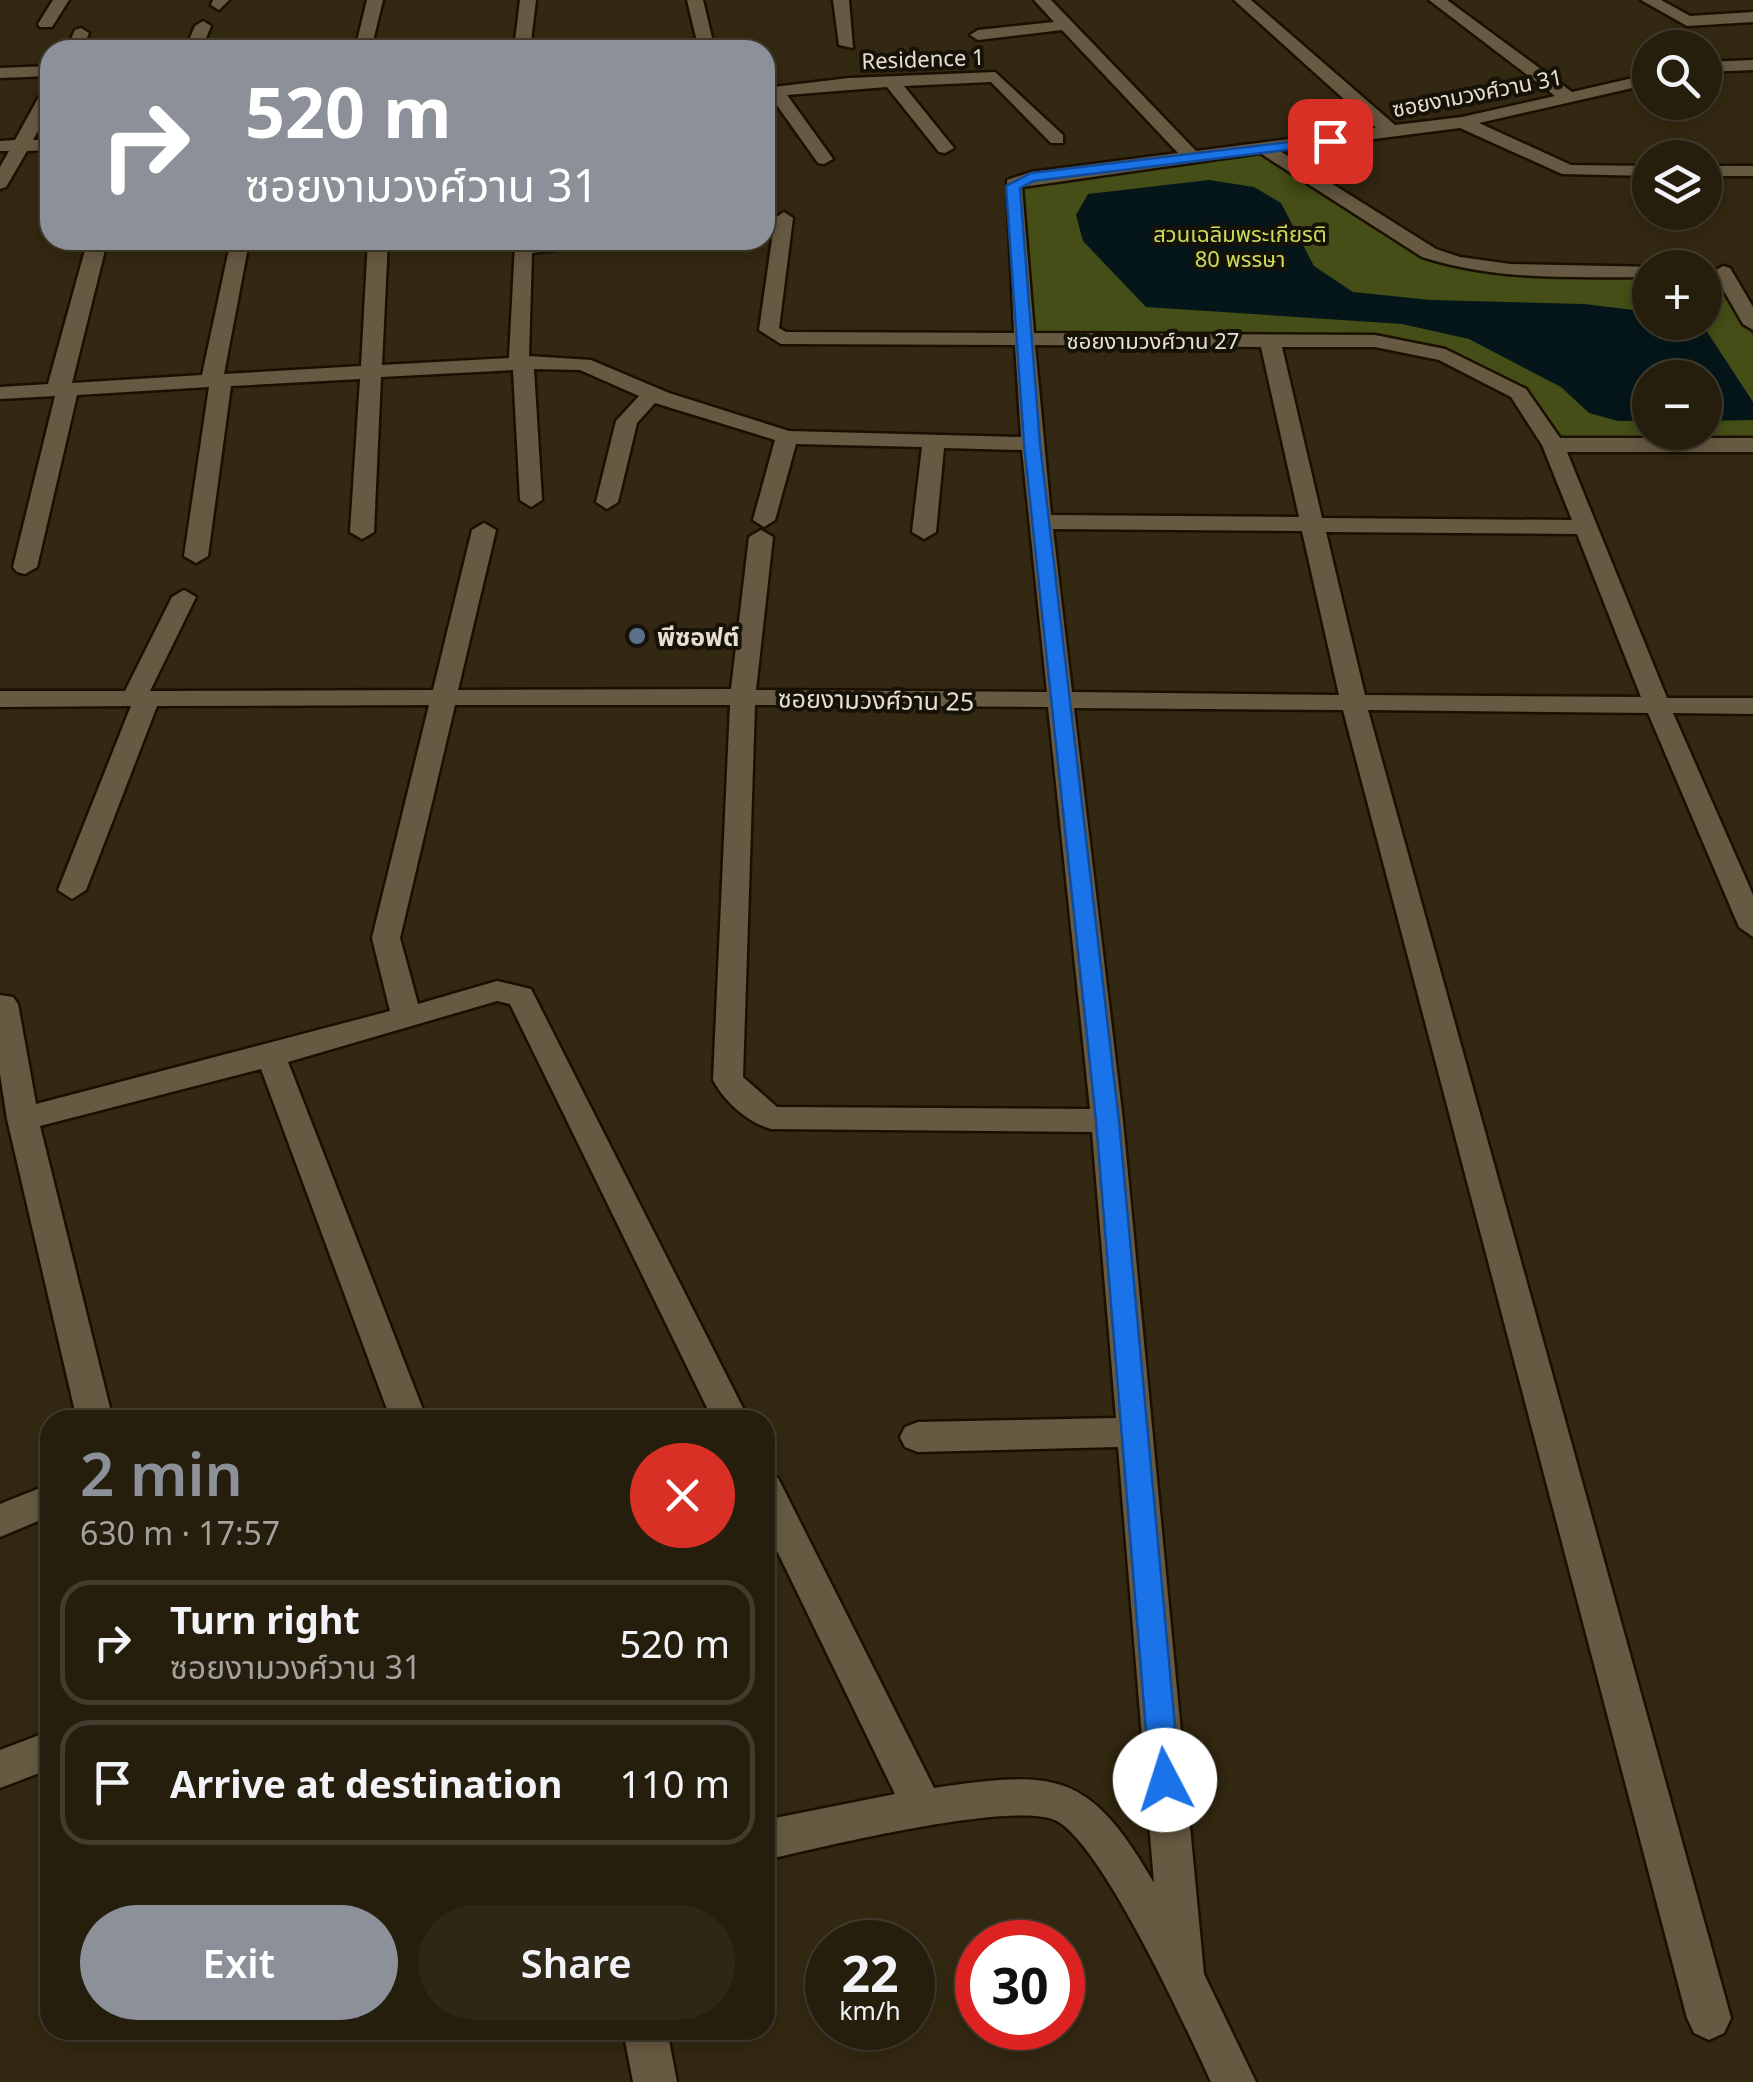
<!DOCTYPE html>
<meta charset="utf-8">
<style>
body{margin:0;font-family:"Noto Sans","Noto Sans Thai",sans-serif;background:#2e2716;color:#f1f3f6;height:100vh;display:flex;flex-direction:column;font-size:38px;white-space:nowrap}
*{box-sizing:border-box;margin:0}
p{font-size:32px;color:#a4a29d}
.icon{flex:none;width:55px;height:55px;fill:none;stroke:currentColor;stroke-width:2;stroke-linecap:round;stroke-linejoin:round}
.map{position:relative;flex:1;overflow:hidden}
.sheet{position:absolute;left:40px;top:1410px;width:735px;height:630px;display:flex;flex-direction:column;background:#261e0d;border-radius:30px;box-shadow:0 5px 15px #0003,0 0 0 2px #423c2e}
.sheet>*{flex:none}
.banner{position:absolute;left:40px;top:40px;width:735px;height:210px;border-radius:30px;box-shadow:0 5px 15px #0003,0 0 0 2px #423c2e;background:#8c9099;color:#fff;overflow:hidden}
.tools{position:absolute;left:1632px;top:30px;display:grid;gap:20px}
.tools a{display:grid;place-items:center;width:90px;height:90px;border-radius:50%;background:#261e0d;box-shadow:0 5px 15px #0003,0 0 0 2px #423c2e;font-size:50px}
.speed{position:absolute;left:805px;top:1920px;display:flex;gap:20px;font-size:50px;font-weight:700;text-align:center}
.speed>*{display:grid;place-content:center;width:130px;height:130px;border-radius:50%;background:#261e0d;box-shadow:0 5px 15px #0003,0 0 0 2px #423c2e;line-height:1}
.speed small{font-size:25px;font-weight:400}
.speed .limit{border:15px solid #d22;background:#fff;color:#111}
.pin{position:absolute;display:grid;place-items:center;width:85px;height:85px;color:#fff;margin:-42px;border-radius:20px;box-shadow:0 5px 15px #0006}
.me{position:absolute;width:110px;margin:-55px;rotate:355deg;stroke-linejoin:round;filter:drop-shadow(0 0 8px #0008)}
.turn{display:flex;align-items:center;gap:35px;height:210px;padding:0 40px;font-size:45px}
.turn .icon{width:130px;height:130px;stroke-width:2.5}
.turn b{display:block;font-size:70px;line-height:85px}
.round{display:grid;place-items:center;flex:none;width:105px;height:105px;border-radius:52px;background:#2e2716}
.summary{display:flex;align-items:center;justify-content:space-between;height:170px;padding:0 40px}
h1{font-size:60px;font-weight:600;line-height:75px;color:#8c9099}
.action{display:flex;gap:20px;margin-top:auto;padding:20px 40px}
.action a{flex:1;height:115px;border-radius:60px;background:#8c9099;color:#fff;font-size:40px;font-weight:600;line-height:115px;text-align:center}
.action a+a{background:#2e2716;color:#f1f3f6}
ul{padding:0;list-style:none}
li{display:flex;align-items:center;gap:30px;height:125px;margin:0 20px 15px;padding:0 20px;border:5px solid #423c2e;border-radius:30px}
li div{flex:1}
li b{display:block;font-size:38px}
li em{font-style:normal}
.map>svg:first-child{display:block}
.green{fill:#444e16;fill-rule:evenodd}
.water{fill:#041619}
.lines{fill:none;stroke-linecap:round;stroke-linejoin:round}
.minor-casing{stroke:#1b1000;stroke-width:5}
.minor{fill:#675a42;fill-rule:evenodd}
.route{fill:#1a73e8;stroke:#114b97;stroke-width:2.5}
.service-dot{fill:#5c6f8a;stroke:#171208;stroke-width:4}
.labels{text-anchor:middle;dominant-baseline:central;stroke-width:8;stroke-linejoin:round;paint-order:stroke}
.far-street-label{font-size:22px;fill:#e6ded1;stroke:#171208}
.far-park-label{font-size:22px;fill:#c8df5c;stroke:#171208}
.poi-label{font-size:25px;font-weight:bold;fill:#e6ded1;stroke:#171208;text-anchor:start}
.street-label{font-size:25px;fill:#e6ded1;stroke:#171208}
</style>
<div class="map">
<svg width="1753" height="2082" viewBox="0 0 1753 2082">
<rect width="100%" height="100%" fill="#332811"/>
<path class="green" d="M1265,153L1424,255C1496,283 1574,274 1650,274V322H1705V274H1719L1753,336V448L1561,447L1529,389L1450,349L1377,336H1036L1019,182ZM1650,378H1705V432H1650Z"/>
<path class="water" d="M1209,180L1254,187L1281,203L1314,266L1353,292L1431,300L1584,304L1650,312V322L1704,327L1753,402V420L1705,421V378H1650V421H1618L1589,413L1561,387L1469,339L1402,324L1146,307L1083,241L1076,215L1088,194Z"/>
<g class="lines">
<g class="minor-casing">
<path id="minor" d="M53,0H69L52,27H40L38,24Z
M213,0H229L219,10L211,5Z
M367,0H383L373,41L365,46L357,41Z
M520,0H536L531,41L523,46L515,41Z
M687,0H703L715,50H699Z
M833,0H849L853,48L839,45Z
M1034,0H1051L1196,151L1376,128L1234,0H1251L1395,125L1462,117L1555,96L1429,0H1447L1572,92L1650,74V84L1479,123L1571,165L1650,166V176L1562,174L1460,128L1280,151L1436,249L1460,257L1510,264L1657,267L1650,268V277C1572,277 1497,281 1422,257L1260,153L1022,187L1034,333L1375,335L1445,349L1526,389L1560,438H1753V452H1567L1667,698H1753V714L1673,713L1753,895V937L1739,927L1648,713L1368,710L1731,2018L1724,2033L1709,2040L1694,2033L1687,2018L1343,710L1074,708L1123,1121L1204,1974L1256,2082H1211C1187,2029 1103,1846 1057,1821C1016,1799 817,1848 765,1860V1820L895,1794L765,1526V1474L778,1478L934,1788C1057,1770 1089,1771 1154,1883L1118,1447L918,1452L905,1447L900,1437L905,1427L918,1422L1116,1418L1092,1132L771,1129C747,1122 725,1102 713,1080L730,705H455L400,938L418,1004L497,981L531,989L749,1420H713L510,1004L497,1001L288,1062L427,1420H391L261,1069L40,1126L113,1420H77L7,1119L0,1074V995L13,997L18,1004L36,1104L390,1011L372,938L429,705L157,706L86,890L72,899L58,890L131,706L0,707V691H125L172,597L184,590L196,597L150,691L433,690L472,530L484,523L496,530L458,690L731,689L749,537L761,530L773,537L756,690L1047,692L1022,450L944,448L936,532L924,539L912,532L922,447L796,444L775,520L764,527L753,520L775,440L655,403L637,423L618,502L607,509L596,502L616,421L639,396L580,370L534,369L542,500L531,507L520,500L513,370L381,377L374,532L362,539L350,532L360,379L231,386L208,556L196,563L184,556L209,387L77,395L37,567L25,574L17,572L13,567L55,396L0,399V387L48,384L85,250L95,244L105,250L72,383L202,375L231,240L249,242L224,374L361,366L368,240H388L382,365L509,358L515,244L597,240L587,246L532,253L529,356L591,360L669,393L789,431L1021,437L1015,345L781,344L759,330L775,218L784,212L793,218L779,328L786,332L1014,333L1007,180L1031,172L1178,153L1062,30L978,40L970,35L978,30L1054,22ZM1035,345L1261,347L1299,517L1051,515ZM1282,347H1375L1439,360L1511,397L1542,445L1572,520L1322,518ZM1053,529L1302,531L1339,695L1072,692ZM1326,532L1577,534L1641,697L1365,695ZM755,705L1048,707L1090,1109L777,1107L743,1077Z
M1641,0H1661L1690,16L1753,12V22L1687,26Z
M203,21L211,26L201,50H185L195,26Z
M81,28L89,33L82,50H66L75,30Z
M1753,60V70L1705,72V62Z
M50,66V76L0,78V68Z
M995,72L1063,135V143H1051L991,82L904,86L954,148L945,153L939,152L887,87L787,95L833,159L824,164L818,163L771,97L765,98V88L849,78Z
M50,88V109L33,140H50V150L27,151L6,187L0,189V167L9,151H0V141L15,140L41,93Z
M1705,166H1753V176H1705Z
M1723,266L1730,268L1753,307V330L1743,324L1713,272Z
M50,1484V1516L0,1537V1504Z
M50,1731V1769L0,1788V1750Z
M623,2030H667L677,2082H633Z"/>
</g>
<use href="#minor" class="minor"/>
</g>
<path class="route" d="M1330,137L1335,144L1034,181L1020,188L1040,444L1119,1121L1180,1780L1176,1790L1165,1794L1155,1790L1150,1780L1096,1121L1024,444L1006,186L1031,173Z"/>
<circle class="service-dot" cx="637" cy="636" r="10"/>
<g class="labels">
<g class="far-street-label">
<text transform="translate(923 58) rotate(-2)">Residence 1</text>
<text transform="translate(1477 92) rotate(-11)">ซอยงามวงศ์วาน 31</text>
<text x="1153" y="340">ซอยงามวงศ์วาน 27</text>
</g>
<g class="far-park-label">
<text x="1240" y="233">สวนเฉลิมพระเกียรติ<tspan x="1240" dy="25">80 พรรษา</tspan></text>
</g>
<g class="poi-label">
<text x="657" y="636">พีซอฟต์</text>
</g>
<g class="street-label">
<text transform="translate(876 699) rotate(1)">ซอยงามวงศ์วาน 25</text>
</g>
</g>
</svg>
<div class="tools">
<a><svg class="icon" aria-label="search" viewBox="0 0 24 24"><circle cx="10" cy="10" r="6"/><path d="M15 15l6 6"/></svg></a>
<a><svg class="icon" aria-label="layers" viewBox="0 0 24 24"><path d="M12 4l9 5-9 5-9-5zM3 14l9 5 9-5"/></svg></a>
<a>+</a>
<a>−</a>
</div>
<div class="speed"><div>22<small>km/h</small></div><div class="limit">30</div></div>
<div class="pin" style="left:1330px;top:141px;background:#d93025"><svg class="icon" aria-label="arrive" viewBox="0 0 24 24"><path d="M6 21V4h12l-3 4 3 4H6"/></svg></div>
<svg class="me" style="left:1165px;top:1780px" viewBox="-20 -20 40 40"><circle r="19" fill="#fff"/><path d="M0-13L10 11 0 6-10 11z" fill="#1a73e8"/></svg>
<div class="banner">
<div class="turn"><svg class="icon" aria-label="right" viewBox="0 0 24 24"><path d="M7 20v-9h11M14 6l5 5-5 5"/></svg><div><b>520 m</b>ซอยงามวงศ์วาน 31</div></div>
</div>
<section class="sheet">
<div class="summary"><div><h1>2 min</h1><p>630 m · 17:57</p></div><a class="round" style="background:#d93025;color:#fff"><svg class="icon" aria-label="close" viewBox="0 0 24 24"><path d="M6 6l12 12M18 6L6 18"/></svg></a></div>
<ul>
<li><svg class="icon" aria-label="right" viewBox="0 0 24 24"><path d="M7 20v-9h11M14 6l5 5-5 5"/></svg><div><b>Turn right</b><p>ซอยงามวงศ์วาน 31</p></div><em>520 m</em></li>
<li><svg class="icon" aria-label="arrive" viewBox="0 0 24 24"><path d="M6 21V4h12l-3 4 3 4H6"/></svg><div><b>Arrive at destination</b></div><em>110 m</em></li>
</ul>
<div class="action"><a>Exit</a><a>Share</a></div>
</section>
</div>
